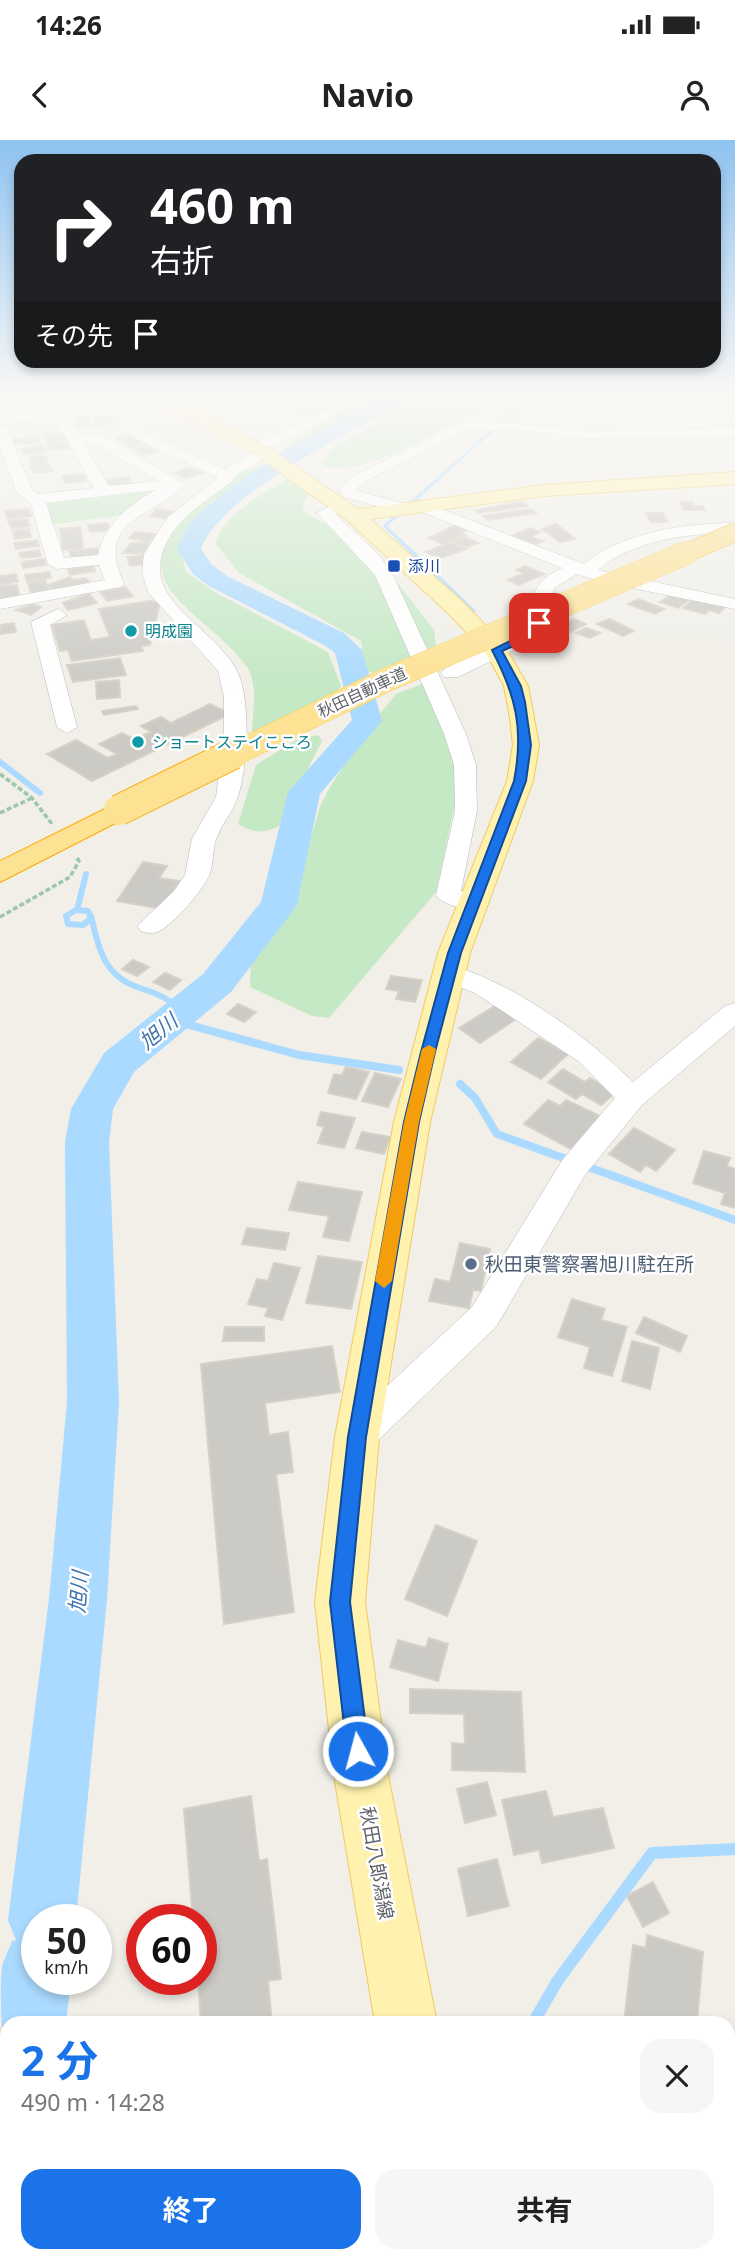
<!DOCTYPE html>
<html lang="ja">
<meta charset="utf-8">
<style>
body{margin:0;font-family:"Noto Sans","Noto Sans JP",sans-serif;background:#f6f6f6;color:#222;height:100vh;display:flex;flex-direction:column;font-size:26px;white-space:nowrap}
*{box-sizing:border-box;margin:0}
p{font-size:23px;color:#767676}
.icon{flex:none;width:38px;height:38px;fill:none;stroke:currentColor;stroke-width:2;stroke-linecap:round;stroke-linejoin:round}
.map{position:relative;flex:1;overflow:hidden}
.drawer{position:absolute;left:0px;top:1876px;width:735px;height:247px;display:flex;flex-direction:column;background:#fff;border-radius:21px 21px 0 0;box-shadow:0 4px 10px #0003}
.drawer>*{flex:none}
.top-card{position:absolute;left:14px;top:14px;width:707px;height:214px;border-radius:21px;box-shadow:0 4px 10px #0003;background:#202124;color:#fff;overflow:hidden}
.speed{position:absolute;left:21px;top:1764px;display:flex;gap:14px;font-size:35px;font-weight:700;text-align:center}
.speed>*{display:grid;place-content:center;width:91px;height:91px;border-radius:50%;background:#fff;box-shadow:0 4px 10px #0003;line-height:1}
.speed small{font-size:18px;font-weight:400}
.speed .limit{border:10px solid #d22;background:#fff;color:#111}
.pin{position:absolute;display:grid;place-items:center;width:60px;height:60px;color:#fff;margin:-30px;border-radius:14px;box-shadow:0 4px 10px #0006}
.me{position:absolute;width:77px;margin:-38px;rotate:353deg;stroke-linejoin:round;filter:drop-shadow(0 0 5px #0008)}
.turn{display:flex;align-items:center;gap:24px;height:147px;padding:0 21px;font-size:32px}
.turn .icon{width:91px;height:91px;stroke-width:2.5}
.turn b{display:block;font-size:49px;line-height:60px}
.then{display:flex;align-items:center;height:66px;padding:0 21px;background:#0003;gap:14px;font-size:26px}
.round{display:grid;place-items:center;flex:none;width:74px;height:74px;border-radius:21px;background:#f6f6f6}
.head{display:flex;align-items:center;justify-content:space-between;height:119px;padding:0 21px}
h1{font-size:42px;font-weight:700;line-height:52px;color:#1a73e8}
.button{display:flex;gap:14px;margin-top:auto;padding:14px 21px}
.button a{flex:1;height:80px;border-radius:21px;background:#1a73e8;color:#fff;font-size:28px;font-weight:700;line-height:80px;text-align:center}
.button a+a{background:#f6f6f6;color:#222}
.status{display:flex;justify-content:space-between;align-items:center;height:49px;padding:0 35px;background:#fff;direction:ltr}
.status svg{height:19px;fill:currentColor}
header{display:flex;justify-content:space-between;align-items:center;height:91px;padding:0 21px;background:#fff;font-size:32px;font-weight:700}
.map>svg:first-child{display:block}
.green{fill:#c5e8c5}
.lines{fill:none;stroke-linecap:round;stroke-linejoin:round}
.stream-far4{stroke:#aadaff;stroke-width:3.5}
.stream-far3{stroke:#aadaff;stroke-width:4.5}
.stream-far2{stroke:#aadaff;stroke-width:6}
.stream-far1{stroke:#aadaff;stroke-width:8}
.stream{stroke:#aadaff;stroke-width:12}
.river{fill:#aadaff;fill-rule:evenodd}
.building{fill:#cccac5;stroke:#d6d1c6;stroke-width:2}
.minor-casing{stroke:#b5b8bc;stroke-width:1}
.major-casing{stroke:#f2c960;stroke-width:2}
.highway-casing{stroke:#f9ab00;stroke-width:2}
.path{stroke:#9cc7a9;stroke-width:3.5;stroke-dasharray:5 2.5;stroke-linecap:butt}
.minor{fill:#fff;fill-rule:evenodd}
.major{fill:#fff2af;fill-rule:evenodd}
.highway{fill:#fde293;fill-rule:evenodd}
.highway-bridge-far2-casing{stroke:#f9ab00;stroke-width:19;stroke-linecap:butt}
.highway-bridge-far1-casing{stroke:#f9ab00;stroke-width:24;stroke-linecap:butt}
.highway-bridge-casing{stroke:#f9ab00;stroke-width:32;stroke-linecap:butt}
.highway-bridge-far2{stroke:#fde293;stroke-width:18}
.highway-bridge-far1{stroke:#fde293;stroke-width:24}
.highway-bridge{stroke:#fde293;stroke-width:30}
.route{fill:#1a73e8;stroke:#114b97;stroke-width:2}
.slow{fill:#f59e0b}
.transit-dot{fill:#1a4fb4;stroke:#fff;stroke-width:2.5}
.culture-dot{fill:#0f9aa8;stroke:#fff;stroke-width:2.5}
.service-dot{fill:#5c6f8a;stroke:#fff;stroke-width:2.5}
.labels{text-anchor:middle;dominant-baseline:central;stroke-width:5;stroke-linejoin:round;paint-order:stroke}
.far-transit-label{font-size:16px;fill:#164399;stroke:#fff;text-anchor:start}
.far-culture-label{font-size:16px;fill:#0d838f;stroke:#fff;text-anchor:start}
.far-street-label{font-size:16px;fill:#5f6368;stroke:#fff}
.service-label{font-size:19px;fill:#4e5e75;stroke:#fff;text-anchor:start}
.street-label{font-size:19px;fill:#5f6368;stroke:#fff}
.water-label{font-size:21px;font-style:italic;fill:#4174aa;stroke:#fff}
</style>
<div class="status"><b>14:26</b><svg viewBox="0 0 49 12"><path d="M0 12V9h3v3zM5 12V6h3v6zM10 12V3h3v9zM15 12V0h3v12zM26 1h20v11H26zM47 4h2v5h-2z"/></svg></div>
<header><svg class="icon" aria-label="back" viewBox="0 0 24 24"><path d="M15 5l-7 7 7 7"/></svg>Navio<svg class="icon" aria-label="person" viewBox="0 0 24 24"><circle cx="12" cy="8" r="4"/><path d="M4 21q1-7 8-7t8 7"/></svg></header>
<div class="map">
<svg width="735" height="2122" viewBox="0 0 735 2122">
<rect width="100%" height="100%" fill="#f1efe8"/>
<path class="green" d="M363,255H390L299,305H286Z
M425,255H503C473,274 352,346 322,324L331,309Z
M257,327L261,329C230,353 198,373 180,409L186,432L213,451L328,512L341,546L333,557L254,593L252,590C253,571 258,544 247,527C205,468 112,446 194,368C210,353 235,331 257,327Z
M287,339L296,341L310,351L302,368L308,375L327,384L396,441L434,490L436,507L378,533L365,532L361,501L239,433L216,404C222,374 264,354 287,339Z
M162,348L122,375L49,385L41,362Z
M422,544L447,599L459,645L436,752L329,878L312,876L250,847L251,819L291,762L321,664L333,642L372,584L396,554Z
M318,595L322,601L279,686C264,694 253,693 238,684L256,625L296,600Z"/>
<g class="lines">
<path class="stream-far4" d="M415,415L385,386L532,255"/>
<path class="stream-far3" d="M413,413L473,471"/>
<path class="stream-far2" d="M0,622L40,653
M76,770L88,771L91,778L83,785L68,784L66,776Z
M77,770L86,734
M91,776C99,809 104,837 140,848C157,853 170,859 183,871"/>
<path class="stream-far1" d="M171,880L299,915L399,930
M460,944L475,958L497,994L735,1080"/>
<path class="stream" d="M533,1883L558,1840L652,1713L735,1709
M502,2116L504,2122"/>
<path class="river" d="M388,255H412C402,268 380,275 366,283C320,309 219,360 201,409L211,424L227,436L344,493L362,510L382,581L320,654L297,764L292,772L231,852L134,932L113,969L109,1002L119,1262L107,1459L76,1780H37V1839H71L66,1883H7V1910C0,1898 0,1844 2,1827C4,1818 9,1810 12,1801L16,1800L8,1780L49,1459L67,1262L65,1002L71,969L104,913L203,834L261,762L288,652L352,580L335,513L324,505L209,446L193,434L177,409L189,383L222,354L286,309Z
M7,2059V2116H45V2122H0V2062Z"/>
</g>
<path class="building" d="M315,265L329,269L319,275L298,269Z
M108,276L115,284L96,285L93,278Z
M89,277L92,285L77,286L74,278Z
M63,293L66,300L47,302L44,295Z
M128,294L145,304L130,307L117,299Z
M37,297L39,303L15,304L14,299Z
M68,301L71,308L47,310L46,306H49L48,303Z
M43,305L46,312L30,314L24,313L22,309Z
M147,306L158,312L143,315L133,309Z
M45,315L48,322L32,324L29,317Z
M49,324L52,331L34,333L29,326Z
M188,328L202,333L186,338L173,333Z
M83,334L86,341L65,343L62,336Z
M128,337L131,343L109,346L106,340Z
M522,362L527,366L479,373L475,370Z
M680,362H692L694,366H703L705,370H684Z
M28,369L31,376L8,379L5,371Z
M157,369L178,373L169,379L150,376Z
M531,369L536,373L488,380L483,376Z
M646,373H663L668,382H651Z
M27,379L30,386L12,389L8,381Z
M107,383L110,390L90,392L88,385Z
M458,384L471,388L460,393L465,395L443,404L429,398Z
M556,384L575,399L560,402L542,389Z
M80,387L83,408L63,410L60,389Z
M530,388L540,392L530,397L543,401L536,404L512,396Z
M29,389L31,397L15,399L13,391Z
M135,392L156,394L150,402L129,398Z
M464,397L478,403L467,407L453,401Z
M37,400L39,406L16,409L14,403Z
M451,402L466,409L440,418L426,412Z
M131,403H149L145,413H123Z
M97,408L100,415L72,419L69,411Z
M39,410L41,416L21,418L19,413Z
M143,415L145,424L130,426L127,417Z
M44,419L46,425L23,428L22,422Z
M93,425L95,431L70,435L68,429Z
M525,426L544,434L519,445L508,440L524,433L516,430Z
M49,432L51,438L27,441L25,435Z
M16,434L18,442L0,444V436Z
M70,437L73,440L85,438L92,444L54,453L48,445Z
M45,440L49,451L31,453L28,443Z
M17,445L20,458L0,460V446Z
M125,447L133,456L107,461L100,452Z
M89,453L97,463L68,470L63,463Z
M674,453L692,458L678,468L660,462Z
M695,458L726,466L719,473L709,470L705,474L683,468Z
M638,459L664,469L655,474L628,464Z
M150,461L160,463L150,505L141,506L143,511L72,521L68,510L60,511L52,485L84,480L91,500L110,497L99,469Z
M33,464L41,467L31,475L16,470Z
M574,479L586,484L571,492L559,487Z
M609,479L634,491L623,496L597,484Z
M14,483L16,492L0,494V485Z
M586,488L600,493L590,498L576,493Z
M120,518L126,535L73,542L67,525Z
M119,540L120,557L97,559L96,542Z
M210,564L230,574L92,641L47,614L76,600L108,618L117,614L99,604L122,593L134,599L151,592L141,586L161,577L171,583Z
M136,566L138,569L104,575L102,571Z
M143,722L167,726L159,738L179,741L162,769L117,761Z
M133,820L149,827L137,836L122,829Z
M165,833L181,840L170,850L153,842Z
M391,836L422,840L415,862L396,859L399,851L386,849Z
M238,864L256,872L244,882L227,874Z
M498,864L519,877L480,903L459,888Z
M538,898L568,914L541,939L511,922Z
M346,927L369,932L356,959L328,953L334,934L342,935Z
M563,929L585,942L590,938L615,953L601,965L582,954L576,959L548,942Z
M375,933L401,939L388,967L362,961Z
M548,960L560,966L566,960L600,976L571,1009L524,984Z
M321,972L355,978L344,1008L318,1003L324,987L317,985Z
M634,988L675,1010L656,1031L646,1025L640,1032L609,1014Z
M362,992L390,997L384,1014L356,1008Z
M704,1011L730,1018L727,1026L735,1029V1068L721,1064L725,1053L693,1043Z
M298,1042L362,1052L349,1101L323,1097L329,1076L289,1070Z
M247,1088L289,1093L285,1110L242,1104Z
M460,1103L490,1109L481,1151L473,1150L469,1168L429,1161L435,1139L450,1142Z
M318,1116L362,1122L351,1169L306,1163Z
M274,1123L300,1128L282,1180L265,1176L268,1168L248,1164L257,1139L268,1141Z
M572,1159L605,1169L601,1180L627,1187L612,1236L584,1228L590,1207L558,1197Z
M644,1177L687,1196L680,1212L636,1193Z
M225,1187H264V1201H223Z
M632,1201L659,1208L650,1249L622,1241Z
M332,1206L340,1252L265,1263L269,1295L288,1292L293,1332L276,1334L294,1472L224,1484L201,1224Z
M436,1385L477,1401L447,1476L405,1459Z
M429,1498L448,1504L438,1541L390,1527L398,1500L426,1508Z
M410,1549L521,1552L525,1632L452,1630V1603L465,1604L464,1574L410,1573Z
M487,1642L496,1675L465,1683L457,1649Z
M546,1651L553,1677L603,1668L614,1708L542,1723L539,1710L514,1715L502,1660Z
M251,1656L259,1721L267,1719L281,1839L268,1841L272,1883H201L198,1839H201V1780H193L184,1669Z
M497,1719L509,1766L468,1776L458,1729Z
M653,1742L669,1773L643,1787L627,1756Z
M647,1795L703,1812L697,1883H624L633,1805L646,1808Z"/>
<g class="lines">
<g class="minor-casing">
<path id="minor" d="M107,255H119L122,262L172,258V264L125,270L147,293L225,330L253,312L248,308L250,305L312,277L348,255H364L322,283L266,308L270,312L268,315L234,337L232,342C202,363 161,388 160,428C158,467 223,497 238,533C251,562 248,629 237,659C232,673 222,683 217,697C212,709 214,722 210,733C204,750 172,786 157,792C151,794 147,793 141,791L137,786L174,751L185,735L192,699L216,657L224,594V557L218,531L148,452L142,433L144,414L168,377L218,338L137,299L111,271L1,284L7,288L32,350L39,354L94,348L58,284L65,280L70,281L79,296L102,295L185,344C155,378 93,378 124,443L121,447L0,469V459L105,440L99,425L57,429L48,424L30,362L17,353L0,307V276L109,264ZM94,303L159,341L109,346L84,304ZM155,350C129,366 105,383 98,415L64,418L46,363Z
M509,255H525L485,281L589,291L735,288V296L589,299L527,291L471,289L364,342L355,350L408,365V371L402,373L344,357L339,349L354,336L462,283Z
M684,255H700L735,275V285Z
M340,361L348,366L335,374L378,414L393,435L466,594L476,625L477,671L461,751L481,757L484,762L481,767C468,770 443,766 436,755L455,671L454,625L444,594L375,435L317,373Z
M421,361L584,424C623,392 686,383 735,383V393C690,393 633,400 598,430L735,459V469L598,441L577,434L554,448L547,486L538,498L458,537H444L441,533L444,529L524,490C545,468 517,449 562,428L415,369V363Z
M58,469L67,475L50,485L77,587L67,593L57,587L31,482Z
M449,825C511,841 588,897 633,942L725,866L735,863V886L642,965L585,1035L496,1187L370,1308L357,1313L344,1308L339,1297L344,1286L472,1167L563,1019L615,958L578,921L475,853L440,839L436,833L440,827Z"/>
</g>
<g class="major-casing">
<path id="major" d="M148,255H168L269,308L358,369L544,345L735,332V344L544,356L370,379L464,463L504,505L528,546L539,605L533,641L470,813L430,982L379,1297L365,1462L388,1635L437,1883H375L334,1635L315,1462L335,1297L394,982L438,813L507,641L513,605L510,578L504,546L486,513L448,473L347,380L257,316Z
M415,2116H483L484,2122H416Z"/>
</g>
<g class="highway-casing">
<path id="highway" d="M119,662L129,664L133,670L129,676L0,742V721Z"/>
</g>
<path class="path" d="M0,634L32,658L52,684
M0,673L32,658
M0,777L70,737L79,721L76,716"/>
<use href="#minor" class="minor"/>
<use href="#major" class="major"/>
<use href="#highway" class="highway"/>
<g class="highway-bridge-far2-casing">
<path id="highway-bridge-far2" d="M682,415L735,392"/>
</g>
<g class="highway-bridge-far1-casing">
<path id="highway-bridge-far1" d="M230,616L386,540L686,413"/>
</g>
<g class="highway-bridge-casing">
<path id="highway-bridge" d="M119,670L233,614"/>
</g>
<use href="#highway-bridge-far2" class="highway-bridge-far2"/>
<use href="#highway-bridge-far1" class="highway-bridge-far1"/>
<use href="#highway-bridge" class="highway-bridge"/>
</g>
<linearGradient id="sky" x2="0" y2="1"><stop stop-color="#8fc3f1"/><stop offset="0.46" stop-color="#f9f8f5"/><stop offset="1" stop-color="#f9f8f5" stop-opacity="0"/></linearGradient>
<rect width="735" height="552" fill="url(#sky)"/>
<path class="route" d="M536,481L544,483L533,497L502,511L521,546L525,562L531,605L526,641L461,813L435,912L419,982L366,1297L350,1462L369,1611L366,1618L358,1622L350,1618L347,1611L330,1462L348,1297L404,982L421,912L448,813L514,641C524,589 516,556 492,510L526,493Z"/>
<path class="slow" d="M429,905L436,909L419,982L392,1141L384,1148L375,1141L404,982L422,909Z"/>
<rect class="transit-dot" x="387" y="419" width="14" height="14" rx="3.5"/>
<g class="culture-dot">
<circle cx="131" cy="491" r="7"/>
<circle cx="138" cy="602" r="7"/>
</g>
<circle class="service-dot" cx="471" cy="1124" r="7"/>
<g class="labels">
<g class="far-transit-label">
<text x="408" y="426">添川</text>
</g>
<g class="far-culture-label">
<text x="145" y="491">明成園</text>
<text x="152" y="602">ショートステイこころ</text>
</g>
<g class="far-street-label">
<text transform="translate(362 552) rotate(-25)">秋田自動車道</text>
</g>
<g class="service-label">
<text x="485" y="1124">秋田東警察署旭川駐在所</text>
</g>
<g class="street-label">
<text transform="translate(377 1723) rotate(80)">秋田八郎潟線</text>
</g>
<g class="water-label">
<text transform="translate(158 891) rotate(-39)">旭川</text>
<text transform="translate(78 1452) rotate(-85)">旭川</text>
</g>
</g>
</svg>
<div class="speed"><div>50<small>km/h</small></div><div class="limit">60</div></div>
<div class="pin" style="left:539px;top:483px;background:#d93025"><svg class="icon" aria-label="arrive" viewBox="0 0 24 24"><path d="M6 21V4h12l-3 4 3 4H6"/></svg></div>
<svg class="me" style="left:358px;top:1611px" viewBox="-20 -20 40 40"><circle r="17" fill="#1a73e8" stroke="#fff" stroke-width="3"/><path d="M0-11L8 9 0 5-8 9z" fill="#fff"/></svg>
<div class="top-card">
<div class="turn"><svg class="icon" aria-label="right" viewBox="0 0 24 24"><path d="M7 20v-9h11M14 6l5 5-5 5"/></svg><div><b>460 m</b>右折</div></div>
<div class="then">その先<svg class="icon" aria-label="arrive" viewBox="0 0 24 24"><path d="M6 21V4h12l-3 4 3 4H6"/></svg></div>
</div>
<section class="drawer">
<div class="head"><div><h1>2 分</h1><p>490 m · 14:28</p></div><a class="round"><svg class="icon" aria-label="close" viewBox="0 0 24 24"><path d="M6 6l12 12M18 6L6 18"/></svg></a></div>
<div class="button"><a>終了</a><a>共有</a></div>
</section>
</div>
